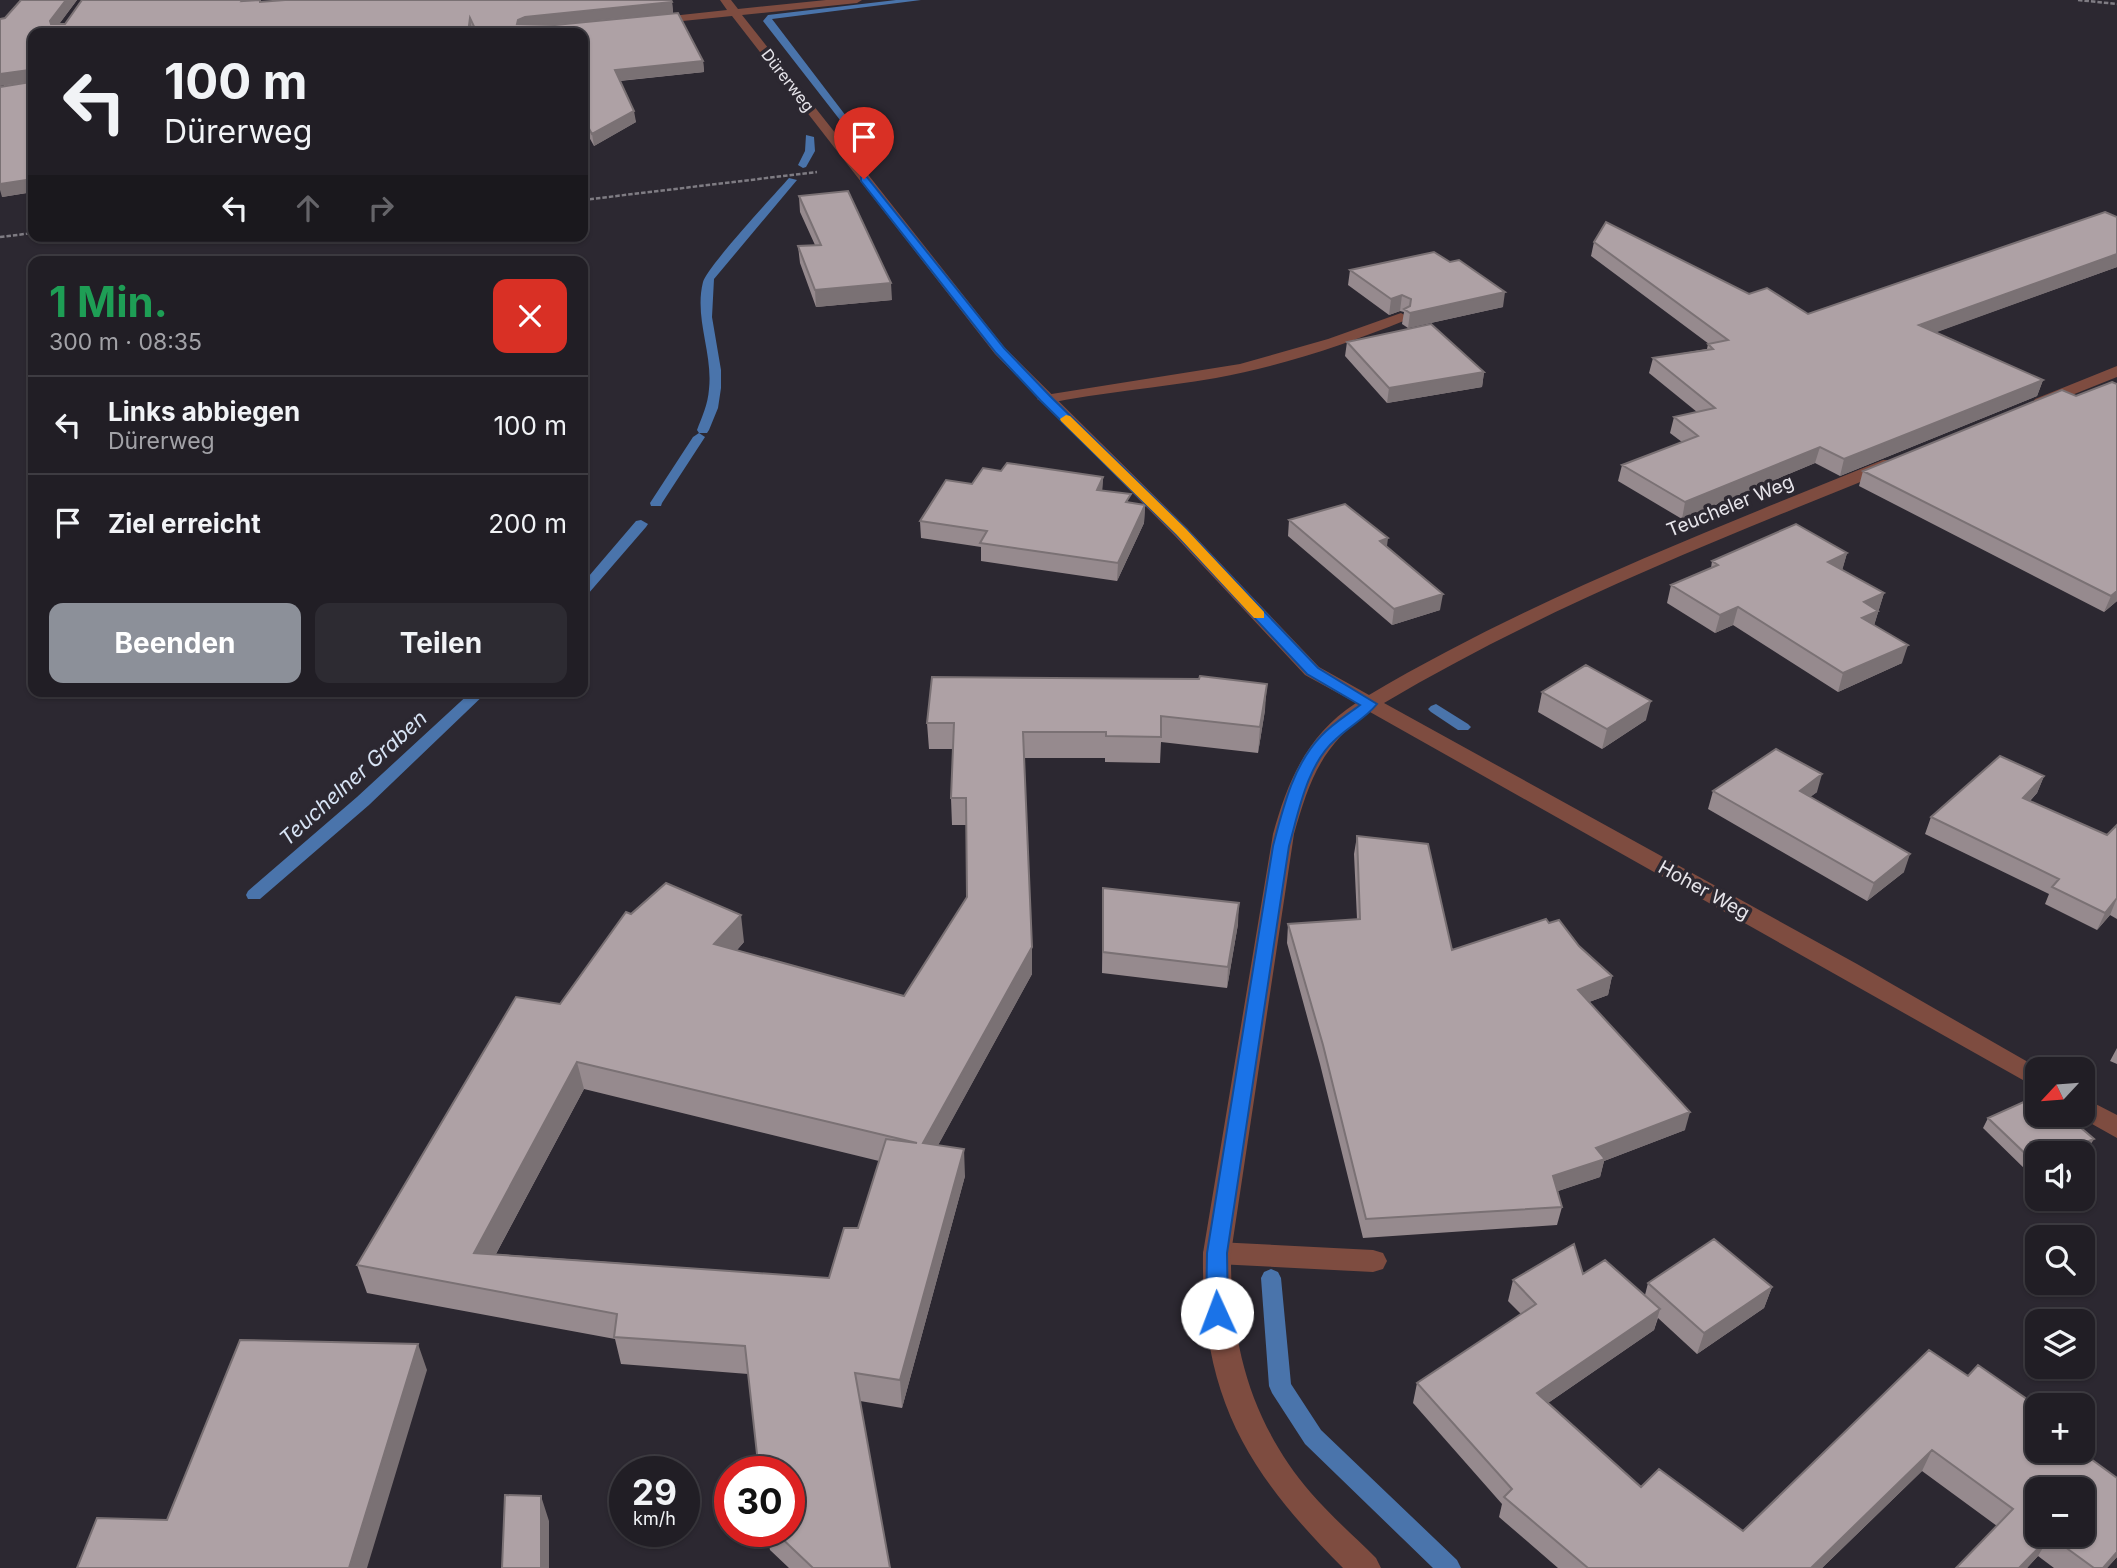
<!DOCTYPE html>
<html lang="de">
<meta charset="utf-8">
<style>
body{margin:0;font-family:Inter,sans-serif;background:#2d2b32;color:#f1f3f6;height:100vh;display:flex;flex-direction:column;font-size:26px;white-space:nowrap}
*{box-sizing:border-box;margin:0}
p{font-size:23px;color:#a2a2a7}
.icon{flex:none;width:38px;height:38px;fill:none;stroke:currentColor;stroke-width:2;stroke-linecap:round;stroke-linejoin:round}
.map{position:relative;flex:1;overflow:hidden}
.sheet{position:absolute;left:28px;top:256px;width:560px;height:441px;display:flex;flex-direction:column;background:#211e25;border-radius:14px;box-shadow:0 2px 5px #0004,0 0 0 2px #3e3c42}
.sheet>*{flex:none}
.guide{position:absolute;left:28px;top:28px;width:560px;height:214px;border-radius:14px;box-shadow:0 2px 5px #0004,0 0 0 2px #3e3c42;background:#211e25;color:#f1f3f6;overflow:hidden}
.needle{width:46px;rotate:244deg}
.controls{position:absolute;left:2025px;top:1057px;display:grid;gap:14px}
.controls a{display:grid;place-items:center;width:70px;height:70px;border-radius:14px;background:#211e25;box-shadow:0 2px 5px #0004,0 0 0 2px #3e3c42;font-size:35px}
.speed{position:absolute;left:609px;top:1456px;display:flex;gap:14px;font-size:35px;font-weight:700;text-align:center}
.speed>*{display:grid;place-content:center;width:91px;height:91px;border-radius:50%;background:#211e25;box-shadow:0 2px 5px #0004,0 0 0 2px #3e3c42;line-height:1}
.speed small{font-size:18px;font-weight:400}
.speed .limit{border:10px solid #d22;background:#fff;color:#111}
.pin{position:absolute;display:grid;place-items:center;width:60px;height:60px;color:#fff;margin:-72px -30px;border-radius:50% 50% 50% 0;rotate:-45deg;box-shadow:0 0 7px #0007}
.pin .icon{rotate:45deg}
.me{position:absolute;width:77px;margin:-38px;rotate:358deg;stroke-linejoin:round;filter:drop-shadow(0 0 5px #0008)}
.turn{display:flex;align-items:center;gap:24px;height:147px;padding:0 21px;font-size:32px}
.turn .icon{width:91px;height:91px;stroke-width:2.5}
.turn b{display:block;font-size:49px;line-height:60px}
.lanes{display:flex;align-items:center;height:66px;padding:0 21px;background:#0003;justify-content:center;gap:35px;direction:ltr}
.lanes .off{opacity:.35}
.round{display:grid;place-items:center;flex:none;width:74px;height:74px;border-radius:14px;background:#2d2b32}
.overview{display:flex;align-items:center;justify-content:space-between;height:119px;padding:0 21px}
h1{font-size:42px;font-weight:700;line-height:52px;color:#1e9e55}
.action{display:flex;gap:14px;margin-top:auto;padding:14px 21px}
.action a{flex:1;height:80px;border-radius:14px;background:#8c9099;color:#fff;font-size:28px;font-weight:700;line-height:80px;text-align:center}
.action a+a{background:#2d2b32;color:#f1f3f6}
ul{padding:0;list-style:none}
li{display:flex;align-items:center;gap:21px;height:98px;padding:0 21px;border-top:2px solid #3e3c42}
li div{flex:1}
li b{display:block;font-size:26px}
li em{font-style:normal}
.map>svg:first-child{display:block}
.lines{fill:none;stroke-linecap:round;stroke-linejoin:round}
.stream{fill:#4a74ab;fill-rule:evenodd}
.path{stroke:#7f7c83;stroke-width:2.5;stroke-dasharray:4.5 2;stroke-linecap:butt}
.lane{fill:#7e4c40;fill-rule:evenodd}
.street{fill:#7e4c40;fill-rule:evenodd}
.wall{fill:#968a8e;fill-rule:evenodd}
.shaded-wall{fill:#7a7174}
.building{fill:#aea1a5;stroke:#7a7174;stroke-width:2;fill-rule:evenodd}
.route{fill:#1a73e8;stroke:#114b97;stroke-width:2}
.slow{fill:#f59e0b}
.labels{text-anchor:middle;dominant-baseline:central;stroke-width:7;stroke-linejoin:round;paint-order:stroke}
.far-street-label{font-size:16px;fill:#e7e5eb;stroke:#2c2831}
.street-label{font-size:19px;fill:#e7e5eb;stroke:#2c2831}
.water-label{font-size:21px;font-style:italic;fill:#d7e3f4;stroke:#2c2831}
</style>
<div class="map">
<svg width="2117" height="1568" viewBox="0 0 2117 1568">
<rect width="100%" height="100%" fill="#2c2831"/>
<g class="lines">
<path class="stream" d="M896,0H921L772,19L846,116L848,118L843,121L840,120L763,21L768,15Z
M806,135L814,137L815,151L806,167L803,168L798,165L805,151Z
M789,178L797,180L714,279L712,317L721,370V388L718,408L709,430L707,433H699L697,430C702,417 708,404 709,389C713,353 694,318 703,282C707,267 774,195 789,178Z
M699,433L705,437L662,503L661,506H651L650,503L693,437Z
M641,520L648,524L646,527L588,594L583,595V583L636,521Z
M472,691H488L369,805L260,899H248L246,895L248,891L357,797Z
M1436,704L1468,724L1471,727L1468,730H1458L1431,712L1428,709L1431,706Z
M1271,1269L1278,1272L1281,1278L1291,1384L1321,1430L1457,1560L1461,1568H1433L1305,1444L1272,1393L1269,1386L1261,1278L1264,1272Z"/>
<path class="path" d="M2078,0L2117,4
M583,200L817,172
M0,237L33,233"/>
<path class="lane" d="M1401,313L1408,317L1406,320C1345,345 1281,366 1216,378C1159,388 1101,392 1045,404L1037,399L1039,396L1240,364L1328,339Z
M1217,1242L1373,1250L1383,1253L1387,1261L1383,1269L1373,1272L1217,1264L1207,1261L1203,1253L1207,1245Z"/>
<path class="street" d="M720,0H731L738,9L826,0H862L857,3L742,15L1005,348L1187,528L1319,667L1369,695C1531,599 1709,531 1883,460H1895L1897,464L1895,468C1722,538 1545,607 1384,703L1857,964L2040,1069H2037V1088L1370,712C1322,744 1309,781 1294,834L1231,1253C1230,1344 1251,1423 1311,1493C1331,1516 1354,1536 1376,1558L1381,1568H1343C1245,1470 1201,1396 1203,1253L1273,834C1288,780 1307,735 1356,703L1305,675L1175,536L995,354L732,16L653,24L648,21L653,18L727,10Z
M2117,366V377L2047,405L2041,407L2033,402L2035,399Z
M2082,1097L2117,1115V1138L2076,1115H2082Z"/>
</g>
<path class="wall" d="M21,0H77L59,24H65L82,0H246L261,2H672L673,13L553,25L703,61L704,72L620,81L636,122L594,146L589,137L583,138V33H474L472,29L471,33H33V192L2,197L5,18Z
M799,196L892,300L816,307L800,263L798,246L815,245L800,212Z
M2117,217V267L1936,332L2043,380L2037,396L1840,476L1815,463L1682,519L1618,481L1622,465L1682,442L1670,433L1674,417L1697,412L1649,373L1653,358L1707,349L1708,344H1709L1591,256L1594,242L1808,314Z
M1350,270L1503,307L1408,328L1402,324L1404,312L1400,311L1389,315L1348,285Z
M1347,342L1484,372L1482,387L1387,403L1345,356Z
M2062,390L2117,601L2104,612L1859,486L1863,471Z
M1001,471L1103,477L1102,490L1131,503L1145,505L1144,523L1117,581L981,561V547L921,538L920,521L972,484Z
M1289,520L1387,547L1440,610L1392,625L1288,536Z
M1847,553L1842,570L1884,593L1874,625L1902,663L1838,692L1733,625L1715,633L1667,603L1671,585L1711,568L1712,561Z
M1542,692L1646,720L1602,749L1538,712Z
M1265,710L1258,753L1161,742L1160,763L1105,762V758H1024L1032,974L938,1145L965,1176L902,1408L860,1401L890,1568H789L770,1550L766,1531H789L748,1374L621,1364L615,1339L367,1293L357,1265L560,1004L744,942L737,950L904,996L967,897L966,825H952L951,798L953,749H929L927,723ZM584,1089L879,1161L858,1228L829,1278L496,1254Z
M2044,776L2037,793L2030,801L2107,835L2117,825V919L2110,915L2097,930L2045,904L2049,894L1925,834L1931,817Z
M1713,791L1817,792L1810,797L1904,872L1867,901L1708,809Z
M1357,836L1452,950L1549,923L1579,946L1612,976L1608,995L1589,1002L1685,1130L1604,1161L1600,1177L1558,1191L1562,1207L1557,1225L1363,1238L1320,1064L1287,943L1288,924L1357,919L1354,854Z
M1103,888L1238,924L1227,988L1102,973Z
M2117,1048V1064L2110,1061Z
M1988,1118L2088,1149L2079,1153H2037V1170L2029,1173L1983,1128Z
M1583,1274L1645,1295L1648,1283L1772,1287L1764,1308L1697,1354L1658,1318L1654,1330L1548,1403L1641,1487L1743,1531L1968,1376L2036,1419L2117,1557L2107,1568H2054L2038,1556L2027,1568H1956L1997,1526L1922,1471L1822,1568H1558L1499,1517L1502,1504L1413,1403L1417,1383L1521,1314L1508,1301L1513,1280Z"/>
<path class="shaded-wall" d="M66,0H77L54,31L50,21Z
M672,2L673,13L527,27L517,24L518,20L525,17Z
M470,18L472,29L471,33H468Z
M703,61L704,72L617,81L615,70Z
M29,70L33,81L0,86V74Z
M634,111L636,122L594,146L592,134Z
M587,125L589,137L583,138V126Z
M33,179V192L2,197L0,190V184Z
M2117,254V267L1915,340L1919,325Z
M891,283L892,300L816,307L815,290Z
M1505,292L1503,307L1408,328L1410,313Z
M1402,295L1400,311L1389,315L1391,299Z
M1484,372L1482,387L1387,403L1389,388Z
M2043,380L2037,396L1840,476L1844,459Z
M1820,447L1815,463L1682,519L1685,502Z
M1103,477L1102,494L1097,490Z
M1145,505L1144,523L1117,581L1118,563Z
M1388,538L1386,554L1380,541Z
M1847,553L1842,571L1828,562Z
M2117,591V601L2104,612L2111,596Z
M1884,593L1873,629L1857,636L1864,602Z
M1443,594L1440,610L1392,625L1394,609Z
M1738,607L1733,625L1715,633L1720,615Z
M1908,645L1902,663L1838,692L1843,673Z
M1267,684L1265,710L1258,753L1260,727Z
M1651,701L1646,720L1602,749L1607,729Z
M1822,774L1817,792L1794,809L1800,791Z
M2044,776L2037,793L2017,814L2023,798Z
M1910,854L1904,872L1867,901L1874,883Z
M2117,898L2110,915L2097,930L2105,913Z
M1239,903L1238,924L1227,988L1228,967Z
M741,915L744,942L718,971L714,944Z
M1032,947V974L924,1171L923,1143Z
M1612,976L1608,995L1573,1008L1578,990Z
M577,1062L584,1089L482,1280L474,1253Z
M1690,1112L1685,1130L1604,1161L1600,1177L1549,1194L1553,1176L1596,1148Z
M2094,1139L2088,1149L2079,1153H2057Z
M964,1149L965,1176L902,1408L900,1380Z
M2037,1161V1170L2029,1173L2034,1162Z
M1772,1287L1764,1308L1697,1354L1704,1333Z
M1660,1309L1654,1330L1532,1414L1537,1393Z
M418,1344L427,1370L367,1568H349Z
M1932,1450L1922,1471L1822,1568H1811Z
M541,1496L549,1521V1568H541Z
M2050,1536L2038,1556L2027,1568H2019Z
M2117,1552V1557L2107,1568H2103Z"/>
<path class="building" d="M21,0H66L50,21L51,24H65L82,0H243L242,1L260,0V2L285,0H671L672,2L525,17L518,20L517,24L555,25L678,13L703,61L615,70L634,111L592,134L587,125L583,126V33H477L470,18L468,33H33V179L0,184V87L30,82L32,73L29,70L0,74V19L5,18Z
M848,191L891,283L815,290L798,246L821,245L799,196Z
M2105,212L2117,217V254L1919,325L2043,380L1844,459L1820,447L1685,502L1622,465L1698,436L1674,417L1715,408L1653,358L1713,349L1708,344L1728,340L1594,242L1606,222L1749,294L1767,288L1808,314Z
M1434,252L1450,262L1459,260L1505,292L1410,313L1404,309L1410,306L1411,299L1402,295L1391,299L1350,270Z
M1431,324L1484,372L1389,388L1347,342Z
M2112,382L2117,384V591L2111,596L1863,471L2062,390L2076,396Z
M1007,463L1103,477L1097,490L1131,494L1126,502L1145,505L1118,563L980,543L987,531L920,521L946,480L972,484L983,468L1001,471Z
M1345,504L1388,538L1380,541L1443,594L1394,609L1289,520Z
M1796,524L1847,553L1828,562L1884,593L1864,602L1878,611L1862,618L1908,645L1843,673L1738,607L1720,615L1671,585L1718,565L1712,561Z
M1586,665L1651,701L1607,729L1542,692Z
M1200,676L1267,684L1260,727L1161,716V737L1106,736V732H1023L1032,947L923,1143L964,1149L900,1380L855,1373L890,1568H813L774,1531H789V1472H759L745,1346L614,1337L617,1314L357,1265L516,997L560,1004L626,912L631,914L666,883L741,915L714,944L904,996L967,897L966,798H951L954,723H927L932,677L1199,679ZM577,1062L917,1143L886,1139L858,1228H844L829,1278L474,1253Z
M1776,749L1822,774L1800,791L1910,854L1874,883L1713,791Z
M2000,756L2044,776L2023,798L2107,835L2117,825V898L2105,913L2052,887L2059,879L1931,817Z
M1357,836L1428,844L1452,950L1546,919L1549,923L1559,920L1579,946L1612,976L1578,990L1690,1112L1596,1148L1605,1159L1553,1176L1562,1207L1366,1219L1323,1045L1288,924L1360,919Z
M1103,888L1239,903L1228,967L1103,952Z
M2037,1096V1115H2066L2094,1139L2057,1153H2037V1161L2034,1162L1988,1118Z
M1714,1239L1772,1287L1704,1333L1648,1283Z
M1574,1244L1583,1274L1605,1260L1660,1309L1537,1393L1641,1487L1659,1469L1743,1531L1929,1350L1968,1376L1978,1365L2037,1406V1415L2035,1418L2037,1420V1451H2080L2117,1478V1552L2103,1568H2094L2050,1536L2019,1568H1956L2013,1509L1932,1450L1811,1568H1588L1504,1497L1512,1489L1417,1383L1536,1304L1513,1280ZM2037,1489H2082V1535H2037Z
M240,1340L418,1344L349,1568H77L97,1518L167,1520Z
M505,1495L541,1496V1568H502Z"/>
<path class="route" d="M861,177H867L1004,348L1050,396L1186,529L1318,668L1377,704C1366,718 1348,727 1335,740C1307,765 1299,811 1289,846L1227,1253L1228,1313L1224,1319L1217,1322L1209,1319L1206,1313L1207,1253L1273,846C1283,808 1293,765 1321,736C1332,724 1347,715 1360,705L1307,674L1176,534L1041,401L996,353L861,181Z"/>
<path class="slow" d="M1066,415L1070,416L1186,529L1264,612V618H1254L1176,534L1061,421L1060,419Z"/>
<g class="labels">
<g class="far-street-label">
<text transform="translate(788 80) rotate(52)">Dürerweg</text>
</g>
<g class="street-label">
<text transform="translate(1730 506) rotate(-22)">Teucheler Weg</text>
<text transform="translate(1704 890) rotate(29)">Hoher Weg</text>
</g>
<g class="water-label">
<text transform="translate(353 778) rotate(-42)">Teuchelner Graben</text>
</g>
</g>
</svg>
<div class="controls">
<a><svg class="needle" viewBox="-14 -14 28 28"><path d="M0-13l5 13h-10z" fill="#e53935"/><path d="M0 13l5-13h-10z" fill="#a2a2a7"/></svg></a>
<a><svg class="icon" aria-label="sound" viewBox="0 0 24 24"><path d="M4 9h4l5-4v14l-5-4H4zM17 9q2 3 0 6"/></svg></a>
<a><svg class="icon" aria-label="search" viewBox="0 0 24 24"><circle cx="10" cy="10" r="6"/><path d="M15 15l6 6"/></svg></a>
<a><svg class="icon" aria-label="layers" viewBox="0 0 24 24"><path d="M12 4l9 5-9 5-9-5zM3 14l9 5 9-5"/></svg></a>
<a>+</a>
<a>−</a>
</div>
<div class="speed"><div>29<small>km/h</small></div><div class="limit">30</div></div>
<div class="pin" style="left:864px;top:179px;background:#d93025"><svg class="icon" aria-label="arrive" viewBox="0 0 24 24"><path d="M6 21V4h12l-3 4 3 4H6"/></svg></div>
<svg class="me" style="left:1217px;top:1313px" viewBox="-20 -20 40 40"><circle r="19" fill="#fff"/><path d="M0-13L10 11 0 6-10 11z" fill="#1a73e8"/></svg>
<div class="guide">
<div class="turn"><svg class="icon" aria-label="left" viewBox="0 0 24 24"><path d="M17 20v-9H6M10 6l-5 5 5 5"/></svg><div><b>100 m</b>Dürerweg</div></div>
<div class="lanes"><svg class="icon" aria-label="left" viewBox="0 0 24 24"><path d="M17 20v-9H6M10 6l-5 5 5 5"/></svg><svg class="icon off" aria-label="ahead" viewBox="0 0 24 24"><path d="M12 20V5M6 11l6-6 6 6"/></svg><svg class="icon off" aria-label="right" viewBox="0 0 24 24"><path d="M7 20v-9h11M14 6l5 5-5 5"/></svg></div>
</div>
<section class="sheet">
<div class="overview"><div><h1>1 Min.</h1><p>300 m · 08:35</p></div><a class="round" style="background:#d93025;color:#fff"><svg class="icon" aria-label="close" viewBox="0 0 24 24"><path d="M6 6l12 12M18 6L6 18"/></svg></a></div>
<ul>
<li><svg class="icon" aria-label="left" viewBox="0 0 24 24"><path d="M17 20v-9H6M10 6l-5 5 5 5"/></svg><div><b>Links abbiegen</b><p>Dürerweg</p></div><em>100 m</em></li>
<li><svg class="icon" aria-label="arrive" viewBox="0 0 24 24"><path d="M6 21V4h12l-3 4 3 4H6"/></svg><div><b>Ziel erreicht</b></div><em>200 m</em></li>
</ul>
<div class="action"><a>Beenden</a><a>Teilen</a></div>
</section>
</div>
